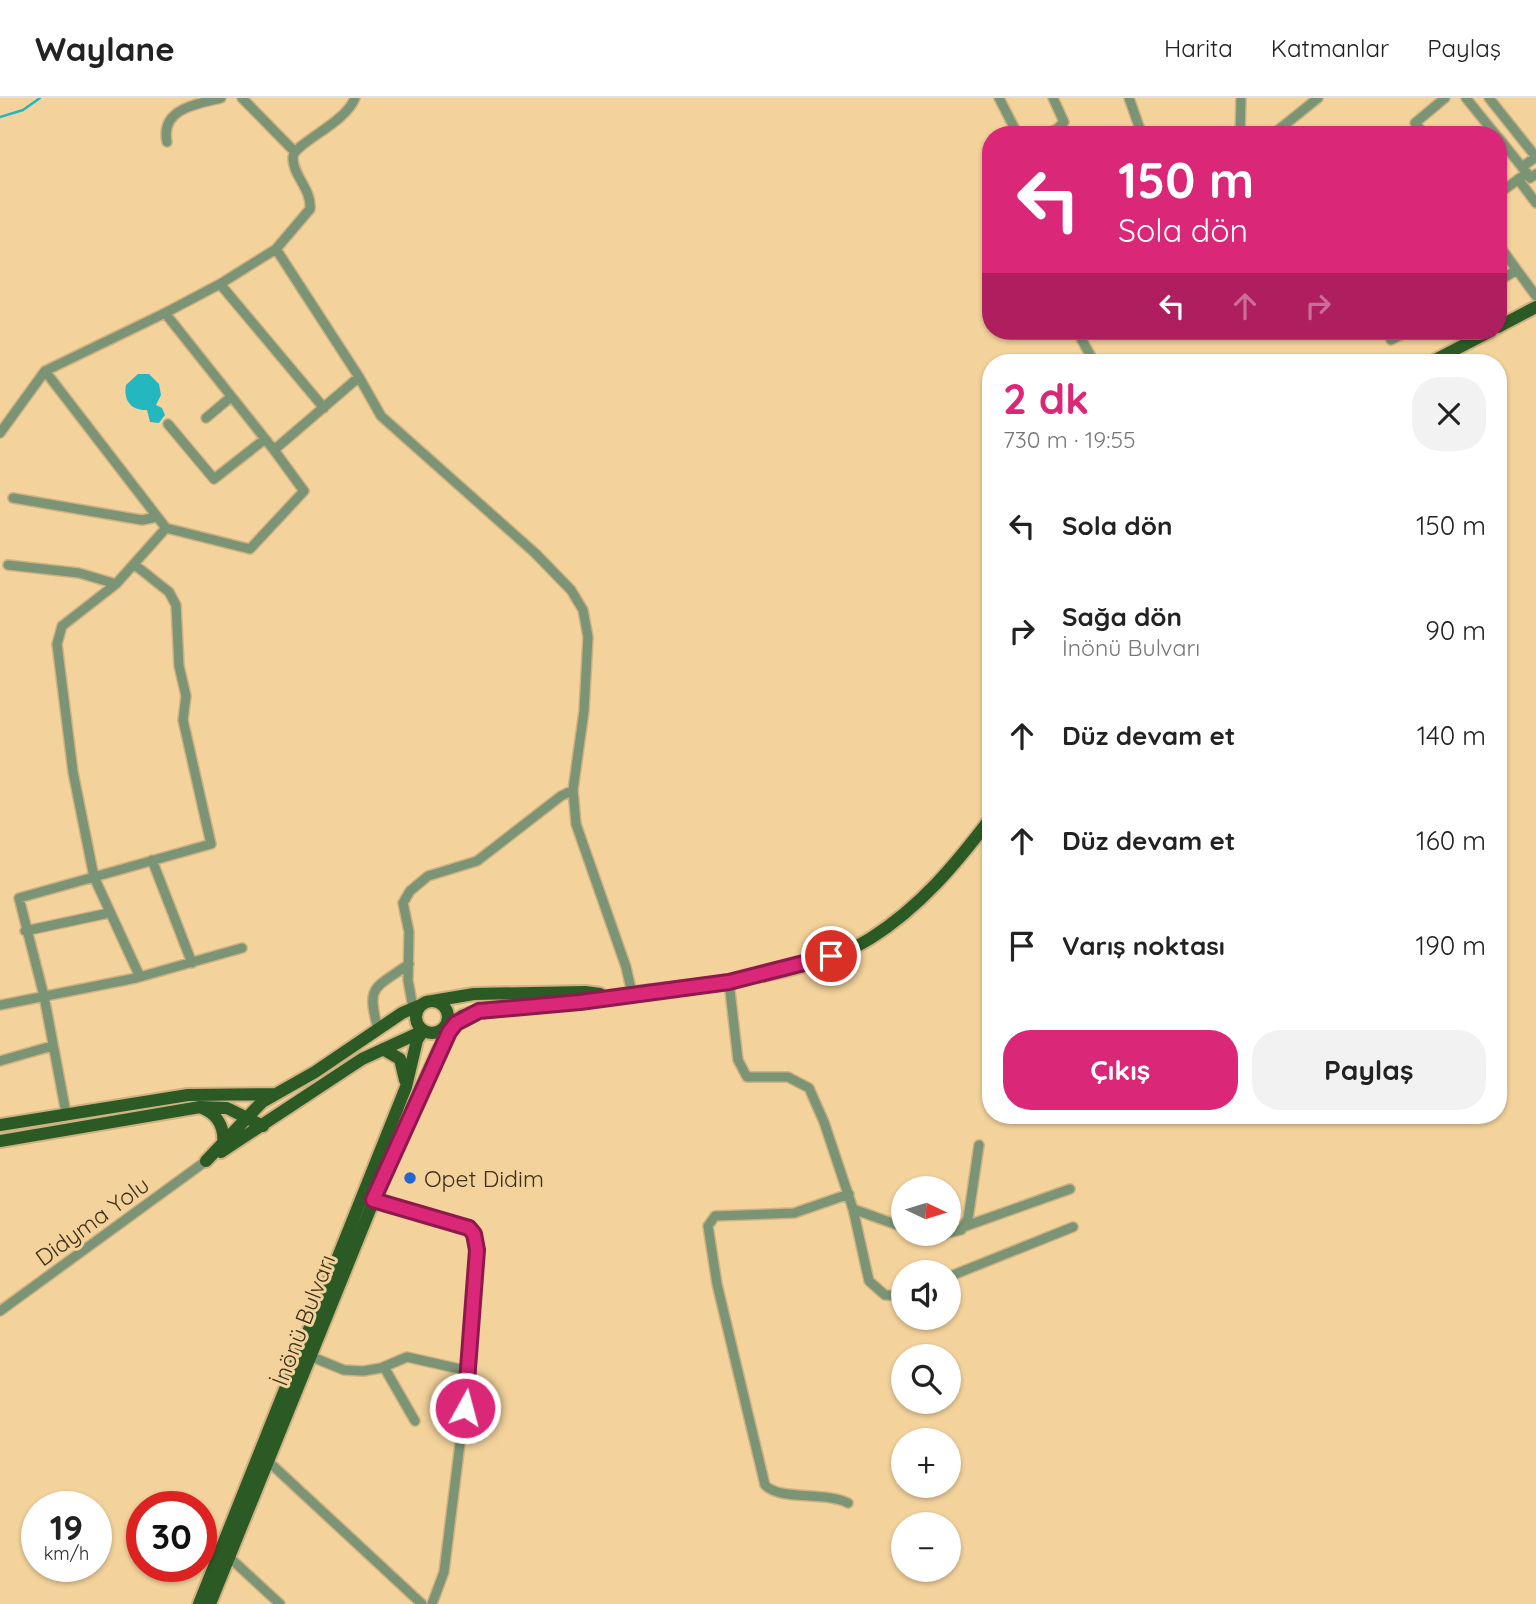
<!DOCTYPE html>
<html lang="tr">
<meta charset="utf-8">
<style>
body{margin:0;font-family:Quicksand,sans-serif;background:#f2f2f2;color:#222;height:100vh;display:flex;flex-direction:column;font-size:26px;white-space:nowrap}
*{box-sizing:border-box;margin:0}
p{font-size:23px;color:#767676}
.icon{flex:none;width:38px;height:38px;fill:none;stroke:currentColor;stroke-width:2;stroke-linecap:round;stroke-linejoin:round}
.map{position:relative;flex:1;overflow:hidden}
.sheet{position:absolute;left:982px;top:256px;width:525px;height:770px;display:flex;flex-direction:column;background:#fff;border-radius:28px;box-shadow:0 2px 5px #0004}
.sheet>*{flex:none}
.top-card{position:absolute;left:982px;top:28px;width:525px;height:214px;border-radius:28px;box-shadow:0 2px 5px #0004;background:#db2777;color:#fff;overflow:hidden}
.needle{width:46px;rotate:94deg}
.tools{position:absolute;left:891px;top:1078px;display:grid;gap:14px}
.tools a{display:grid;place-items:center;width:70px;height:70px;border-radius:50%;background:#fff;box-shadow:0 2px 5px #0004;font-size:35px}
.speed{position:absolute;left:21px;top:1393px;display:flex;gap:14px;font-size:35px;font-weight:700;text-align:center}
.speed>*{display:grid;place-content:center;width:91px;height:91px;border-radius:50%;background:#fff;box-shadow:0 2px 5px #0004;line-height:1}
.speed small{font-size:18px;font-weight:400}
.speed .limit{border:10px solid #d22;background:#fff;color:#111}
.pin{position:absolute;display:grid;place-items:center;width:60px;height:60px;color:#fff;margin:-30px;border:4px solid #fff;border-radius:50%;box-shadow:0 2px 7px #0007}
.me{position:absolute;width:77px;margin:-38px;rotate:7deg;stroke-linejoin:round;filter:drop-shadow(0 0 5px #0008)}
.turn{display:flex;align-items:center;gap:24px;height:147px;padding:0 21px;font-size:32px}
.turn .icon{width:91px;height:91px;stroke-width:2.5}
.turn b{display:block;font-size:49px;line-height:60px}
.lanes{display:flex;align-items:center;height:66px;padding:0 21px;background:#0003;justify-content:center;gap:35px;direction:ltr}
.lanes .off{opacity:.35}
.round{display:grid;place-items:center;flex:none;width:74px;height:74px;border-radius:28px;background:#f2f2f2}
.overview{display:flex;align-items:center;justify-content:space-between;height:119px;padding:0 21px}
h1{font-size:42px;font-weight:700;line-height:52px;color:#db2777}
.primary-button{display:flex;gap:14px;margin-top:auto;padding:14px 21px}
.primary-button a{flex:1;height:80px;border-radius:28px;background:#db2777;color:#fff;font-size:28px;font-weight:700;line-height:80px;text-align:center}
.primary-button a+a{background:#f2f2f2;color:#222}
ul{padding:0;list-style:none}
li{display:flex;align-items:center;gap:21px;height:105px;padding:0 21px}
li div{flex:1}
li b{display:block;font-size:26px}
li em{font-style:normal}
header{display:flex;align-items:center;gap:42px;box-sizing:border-box;height:98px;padding:0 35px;background:#fff;border-bottom:2px solid #e0e0e0}
header strong{font-size:33px}
nav{display:flex;gap:38px;margin-inline-start:auto;font-size:24px}
.map>svg:first-child{display:block}
.water{fill:#24b7bf}
.lines{fill:none;stroke-linecap:round;stroke-linejoin:round}
.stream{stroke:#24b7bf;stroke-width:2.5}
.minor-casing{stroke:#cfb281;stroke-width:12}
.major-casing{stroke:#cfb281;stroke-width:16}
.minor{stroke:#7b9476;stroke-width:9}
.major{stroke:#2c5a24;stroke-width:12}
.route-casing{stroke:#8e194d;stroke-width:18}
.route{stroke:#db2777;stroke-width:12}
.poi-dot{fill:#2664d1;stroke:#f3d29b;stroke-width:2.5}
.labels{text-anchor:middle;dominant-baseline:central;stroke-width:6;stroke-linejoin:round;paint-order:stroke}
.poi-label{font-size:23px;fill:#3d301a;stroke:#f3d29b;text-anchor:start}
.street-label{font-size:23px;fill:#3d301a;stroke:#f3d29b}
</style>
<header>
<strong>Waylane</strong>
<nav><a>Harita</a><a>Katmanlar</a><a>Paylaş</a></nav>
</header>
<div class="map">
<svg width="1536" height="1506" viewBox="0 0 1536 1506">
<rect width="100%" height="100%" fill="#f3d29b"/>
<path class="water" d="M138,276H149L159,286L161,297L156,307L162,310L165,317L159,325L150,324L147,312C132,313 123,303 126,287Z"/>
<g class="lines">
<path class="stream" d="M0,19L23,12L40,0"/>
<g class="minor-casing">
<path id="minor" d="M242,0L294,53
M999,0L1018,37
M1129,0L1142,37
M1466,0L1496,37
M1489,0L1536,59
M1043,37L1057,31L1064,24L1053,0
M1240,37L1241,0
M1272,37L1318,0
M1425,37L1415,25L1445,0
M1498,39L1522,69
M167,44C160,11 196,6 221,0
M1536,59L1522,69L1530,80L1536,76
M1518,81L1536,105
M1498,96L1527,75
M1498,146L1536,198
M276,151L310,111C312,91 292,77 293,59C294,45 345,26 355,0
M1498,183L1517,172
M220,186L324,310
M1077,233L1094,264
M1391,242L1409,233
M45,273L166,430L250,451L304,393L274,352
M359,279L276,151L220,186L165,215L274,352L359,279L381,318L535,455L571,492L583,512L588,539L584,613L573,692L576,726L626,869L632,895
M206,320L231,299
M168,326L214,381L265,341
M0,335L45,273L165,215
M13,400L142,422L157,419
M8,467L79,475L116,486
M135,467L169,494L176,507L179,568L186,598L183,622L211,746L94,779L140,879
M152,762L192,865
M25,833L109,815
M729,884L738,962L747,979H788L809,990L824,1024L853,1111L903,1129
M0,907L136,880L242,850
M413,910L408,882L409,834L403,805L410,793L428,778L477,763L561,698L573,692
M378,931C366,887 374,891 409,866
M0,963L52,948
M66,1015L44,898L19,800L94,779L73,674L57,546L62,528L116,486L166,430
M373,1102L469,1130L474,1136L476,1152L469,1273L444,1474L432,1506
M853,1111L869,1183L885,1197L903,1198
M966,1128L1070,1091
M948,1135L961,1132L968,1121L979,1047
M920,1136L931,1140L946,1136
M948,1179L1073,1129
M0,1213L206,1063
M312,1259L344,1272L363,1273L381,1270L407,1259L469,1273
M384,1269L415,1323
M269,1364L422,1506
M848,1405C824,1393 780,1403 765,1387L717,1186L708,1128L715,1118L794,1115L849,1096
M229,1459L280,1506"/>
</g>
<g class="major-casing">
<path id="major" d="M1498,229L1536,209
M1431,264L1491,233
M416 919a16 16 0 1 1 32 0a16 16 0 1 1-32 0Z
M432,903L474,896L585,894L600,896
M462,918C499,906 539,908 577,904C596,902 616,897 635,895C703,887 813,877 871,840C920,809 955,767 990,721
M383,951L400,961L405,982
M200,1009C217,1015 225,1029 223,1047
M0,1027L188,997L276,996
M0,1043L200,1009L227,1010L263,1028
M221,1054L362,961L423,933
M206,1063L262,1004L315,974L402,915L423,906
M199,1506L406,989L417,942L423,933
M210,1506L397,1045L438,953L456,925L469,916"/>
</g>
<use href="#minor" class="minor"/>
<use href="#major" class="major"/>
</g>
<g class="lines">
<g class="route-casing">
<path id="route" d="M465,1310L477,1152L474,1136L469,1130L373,1102L449,934L456,925L479,913L580,904L729,884L831,858"/>
</g>
<use href="#route" class="route"/>
</g>
<circle class="poi-dot" cx="410" cy="1080" r="7"/>
<g class="labels">
<g class="poi-label">
<text x="424" y="1080">Opet Didim</text>
</g>
<g class="street-label">
<text transform="translate(92 1123) rotate(-36)">Didyma Yolu</text>
<text transform="translate(303 1222) rotate(-69)">İnönü Bulvarı</text>
</g>
</g>
</svg>
<div class="tools">
<a><svg class="needle" viewBox="-14 -14 28 28"><path d="M0-13l5 13h-10z" fill="#e53935"/><path d="M0 13l5-13h-10z" fill="#767676"/></svg></a>
<a><svg class="icon" aria-label="sound" viewBox="0 0 24 24"><path d="M4 9h4l5-4v14l-5-4H4zM17 9q2 3 0 6"/></svg></a>
<a><svg class="icon" aria-label="search" viewBox="0 0 24 24"><circle cx="10" cy="10" r="6"/><path d="M15 15l6 6"/></svg></a>
<a>+</a>
<a>−</a>
</div>
<div class="speed"><div>19<small>km/h</small></div><div class="limit">30</div></div>
<div class="pin" style="left:831px;top:858px;background:#d93025"><svg class="icon" aria-label="arrive" viewBox="0 0 24 24"><path d="M6 21V4h12l-3 4 3 4H6"/></svg></div>
<svg class="me" style="left:465px;top:1310px" viewBox="-20 -20 40 40"><circle r="17" fill="#db2777" stroke="#fff" stroke-width="3"/><path d="M0-11L8 9 0 5-8 9z" fill="#fff"/></svg>
<div class="top-card">
<div class="turn"><svg class="icon" aria-label="left" viewBox="0 0 24 24"><path d="M17 20v-9H6M10 6l-5 5 5 5"/></svg><div><b>150 m</b>Sola dön</div></div>
<div class="lanes"><svg class="icon" aria-label="left" viewBox="0 0 24 24"><path d="M17 20v-9H6M10 6l-5 5 5 5"/></svg><svg class="icon off" aria-label="ahead" viewBox="0 0 24 24"><path d="M12 20V5M6 11l6-6 6 6"/></svg><svg class="icon off" aria-label="right" viewBox="0 0 24 24"><path d="M7 20v-9h11M14 6l5 5-5 5"/></svg></div>
</div>
<section class="sheet">
<div class="overview"><div><h1>2 dk</h1><p>730 m · 19:55</p></div><a class="round"><svg class="icon" aria-label="close" viewBox="0 0 24 24"><path d="M6 6l12 12M18 6L6 18"/></svg></a></div>
<ul>
<li><svg class="icon" aria-label="left" viewBox="0 0 24 24"><path d="M17 20v-9H6M10 6l-5 5 5 5"/></svg><div><b>Sola dön</b></div><em>150 m</em></li>
<li><svg class="icon" aria-label="right" viewBox="0 0 24 24"><path d="M7 20v-9h11M14 6l5 5-5 5"/></svg><div><b>Sağa dön</b><p>İnönü Bulvarı</p></div><em>90 m</em></li>
<li><svg class="icon" aria-label="ahead" viewBox="0 0 24 24"><path d="M12 20V5M6 11l6-6 6 6"/></svg><div><b>Düz devam et</b></div><em>140 m</em></li>
<li><svg class="icon" aria-label="ahead" viewBox="0 0 24 24"><path d="M12 20V5M6 11l6-6 6 6"/></svg><div><b>Düz devam et</b></div><em>160 m</em></li>
<li><svg class="icon" aria-label="arrive" viewBox="0 0 24 24"><path d="M6 21V4h12l-3 4 3 4H6"/></svg><div><b>Varış noktası</b></div><em>190 m</em></li>
</ul>
<div class="primary-button"><a>Çıkış</a><a>Paylaş</a></div>
</section>
</div>
